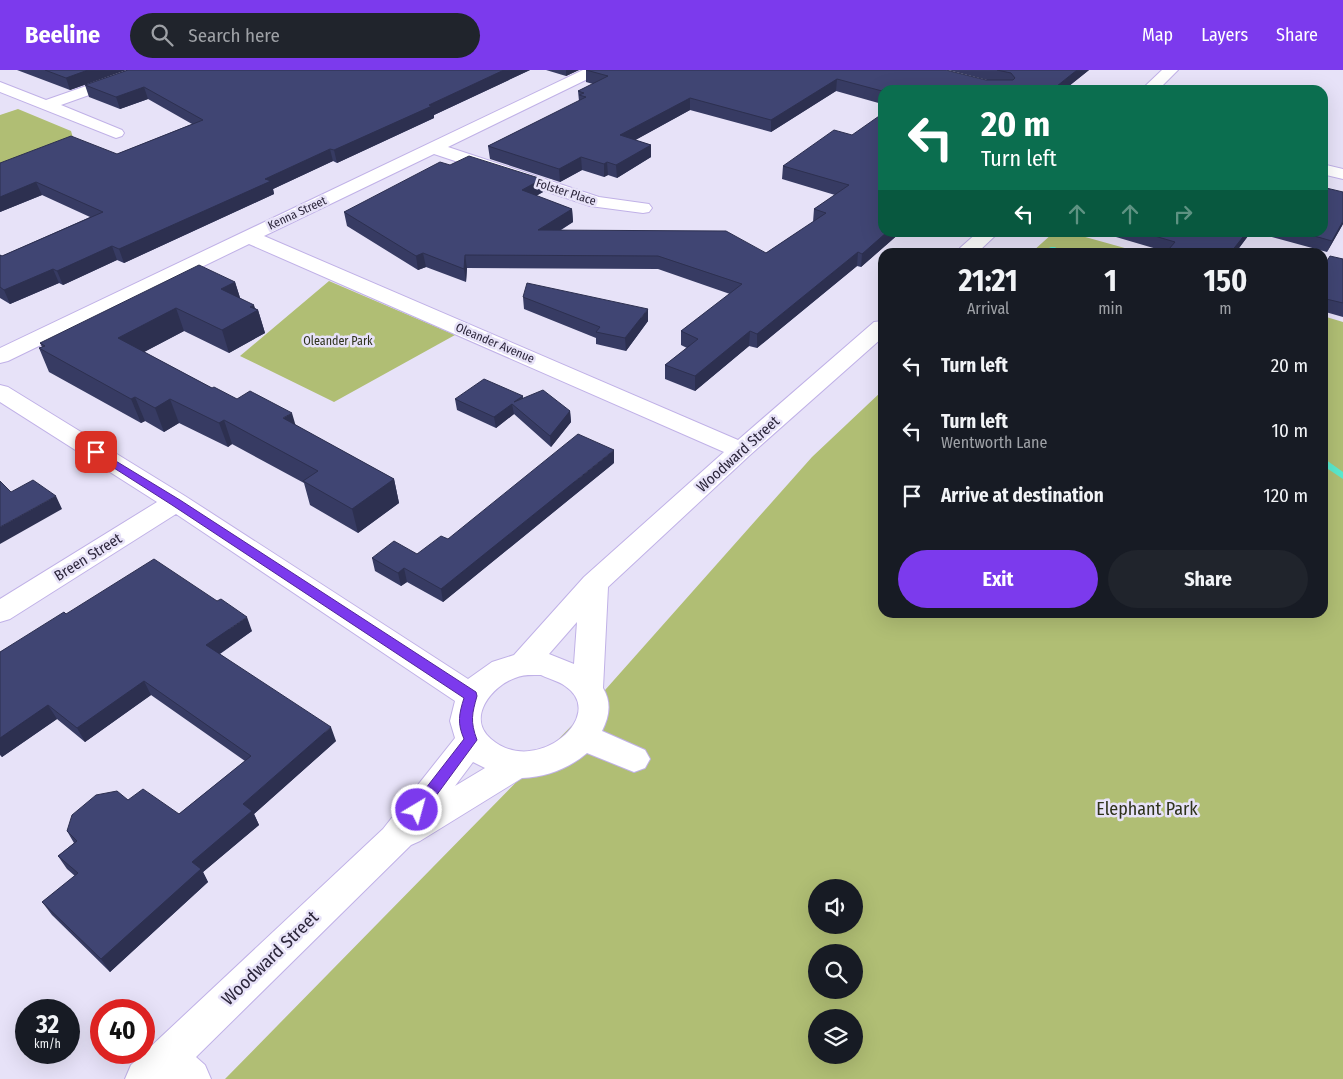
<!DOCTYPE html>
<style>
body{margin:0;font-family:"Fira Sans Condensed",sans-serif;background:#20242c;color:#f1f3f6;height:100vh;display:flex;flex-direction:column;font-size:19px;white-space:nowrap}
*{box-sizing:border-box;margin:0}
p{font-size:16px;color:#9ea1a6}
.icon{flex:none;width:28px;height:28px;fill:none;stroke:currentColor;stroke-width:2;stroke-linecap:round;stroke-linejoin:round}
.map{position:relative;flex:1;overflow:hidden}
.panel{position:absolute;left:878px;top:178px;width:450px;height:370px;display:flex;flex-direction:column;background:#171b24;border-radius:15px;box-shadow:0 5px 20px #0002}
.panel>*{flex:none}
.banner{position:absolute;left:878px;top:15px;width:450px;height:152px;border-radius:15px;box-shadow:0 5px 20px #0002;background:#0b6e4f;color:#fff;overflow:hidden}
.buttons{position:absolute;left:808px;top:809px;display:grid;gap:10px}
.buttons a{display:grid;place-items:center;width:55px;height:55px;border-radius:50%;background:#171b24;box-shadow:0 5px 20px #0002;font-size:25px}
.speed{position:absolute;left:15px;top:929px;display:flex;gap:10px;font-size:25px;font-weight:700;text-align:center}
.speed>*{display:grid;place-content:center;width:65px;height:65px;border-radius:50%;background:#171b24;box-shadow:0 5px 20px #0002;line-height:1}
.speed small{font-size:12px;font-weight:400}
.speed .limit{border:8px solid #d22;background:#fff;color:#111}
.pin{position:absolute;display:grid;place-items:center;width:42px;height:42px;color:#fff;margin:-21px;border-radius:10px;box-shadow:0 2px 8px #0006}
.me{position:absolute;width:55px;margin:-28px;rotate:37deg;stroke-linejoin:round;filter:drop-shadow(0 0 4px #0008)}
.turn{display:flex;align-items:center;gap:18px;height:105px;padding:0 20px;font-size:22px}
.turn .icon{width:65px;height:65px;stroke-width:2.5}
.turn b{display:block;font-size:35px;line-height:42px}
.lanes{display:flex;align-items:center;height:48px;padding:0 20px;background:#0003;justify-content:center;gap:25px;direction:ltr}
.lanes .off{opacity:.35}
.eta{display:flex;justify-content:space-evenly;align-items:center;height:85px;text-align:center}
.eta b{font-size:30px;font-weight:700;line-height:35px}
.cta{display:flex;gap:10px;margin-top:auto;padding:10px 20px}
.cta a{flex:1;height:58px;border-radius:30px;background:#7c3aed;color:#fff;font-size:20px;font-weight:700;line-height:58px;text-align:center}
.cta a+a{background:#20242c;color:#f1f3f6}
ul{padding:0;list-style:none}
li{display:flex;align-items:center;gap:15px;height:65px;padding:0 20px}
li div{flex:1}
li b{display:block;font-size:19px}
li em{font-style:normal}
header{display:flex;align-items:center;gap:30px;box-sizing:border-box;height:70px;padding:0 25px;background:#7c3aed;color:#fff}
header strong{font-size:24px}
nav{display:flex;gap:28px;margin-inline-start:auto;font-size:18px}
.search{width:350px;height:45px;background:#20242c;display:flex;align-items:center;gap:12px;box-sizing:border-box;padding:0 18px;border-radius:28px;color:#9ea1a6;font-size:19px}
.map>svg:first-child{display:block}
.green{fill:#b0be74;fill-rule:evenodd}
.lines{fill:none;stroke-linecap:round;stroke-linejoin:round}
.stream{fill:#5be9cd;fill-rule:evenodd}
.minor-casing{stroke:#c0b1e7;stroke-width:2}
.minor{fill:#fff;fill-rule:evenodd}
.wall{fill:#373b63}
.shaded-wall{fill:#2d3050}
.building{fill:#404573;stroke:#2d3050}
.route{fill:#7c3aed;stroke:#51269a}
.labels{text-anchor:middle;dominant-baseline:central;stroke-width:5;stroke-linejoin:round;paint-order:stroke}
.far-street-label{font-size:12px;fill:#2c263b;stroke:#e7e2f8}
.far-park-label{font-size:12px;fill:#2e321b;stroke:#e7e2f8}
.street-label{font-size:15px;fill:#2c263b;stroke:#e7e2f8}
.near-park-label{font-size:18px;fill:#2e321b;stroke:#e7e2f8}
.near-street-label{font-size:18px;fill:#2c263b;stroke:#e7e2f8}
</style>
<header>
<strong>Beeline</strong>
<div class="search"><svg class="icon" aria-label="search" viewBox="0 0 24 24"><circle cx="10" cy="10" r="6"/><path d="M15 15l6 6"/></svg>Search here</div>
<nav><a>Map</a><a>Layers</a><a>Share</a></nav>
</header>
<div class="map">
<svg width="1343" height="1009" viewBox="0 0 1343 1009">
<rect width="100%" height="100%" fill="#e7e2f8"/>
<path class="green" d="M18,39L71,61L74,71L0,100V45Z
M1053,163H1071L1139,182H1032Z
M329,211L455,265L334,332L240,286Z
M1323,246L1343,252V1009H225L590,637L812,387L882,321V542H1322ZM816,818H854V855H816ZM816,882H854V920H816ZM816,948H854V985H816Z"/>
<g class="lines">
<path class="stream" d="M1051,177H1055L1062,182H1054L1049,178Z
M1322,387L1343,402V409L1322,395Z"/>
<g class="minor-casing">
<path id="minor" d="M132,0H153L151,3L61,35L122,60L124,63L122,66L116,68L0,22V12L46,30Z
M583,0H602L600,3L448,77L599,127L649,134L652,138L649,142L643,143L590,136L434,84L264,166L738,370L874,252L882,251V268L750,385L608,517L603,618C612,633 609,647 602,661L645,680L650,689L645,698L634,702L587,683C568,699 546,707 522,708L420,771L411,775L196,987L205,995L211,1009H125L131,995L383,759L455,668L450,651L455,631L176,444L10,549L0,552V529L157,432L0,332V315L8,317L185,426L468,609L492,592L514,585L584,507L724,382L249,174L8,291L0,293V278ZM577,552L574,594L549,584ZM541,605C549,609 559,611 565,616C609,645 536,708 491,669C466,648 492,616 515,608C523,604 533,605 541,605ZM473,692L485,698L455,716Z
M1162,0H1178L1158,20H1141Z
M1322,94L1343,99V109L1322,104Z
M978,162H999L978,182H958L960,178Z"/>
</g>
<use href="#minor" class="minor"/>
</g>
<path class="wall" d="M17,0H126L70,20Z
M128,0H530L434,45V48L337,93L333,91L273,119L274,124L124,193L117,190L63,215L59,213L10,234L0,228V185L2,186L90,147L42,125L0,142V93L117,84L192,54L148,29L120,39L89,27L85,15Z
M546,0H579L566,6Z
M586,0L986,10H987L948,0H1089L1064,20H882V34L836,21L771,62L690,40L635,70L651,75V87L617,108L608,105L604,107L582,100L560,112L490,89L488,76L579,31L578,21L593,14L586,12Z
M852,65L882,162H901L861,197L857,196L757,278L749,276L695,321L665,309V295L687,278L681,275V261L730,224L658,199L467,198L466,212L426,197L418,200L347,156L344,142L450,95L542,109L543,122L536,126L572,139L573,152L561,160L766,183L813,152L814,139L835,125L782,109L783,96Z
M1343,154L1327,182L1253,162H1322Z
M1099,162H1251L1236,182H1167Z
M1343,189V247L1322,241V199Z
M235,212L240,228L258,240L265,263L229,283L184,261L144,282L212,318L295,355L394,409L399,433L358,463L310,435L304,413L232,374L228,377L179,353L164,362L145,351L141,353L49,302L39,278L42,277L40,273Z
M523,227L648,251L626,281L596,274V268L524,239Z
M523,326V328L570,341L571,352L551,377L514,344L496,358L457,340L455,329Z
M614,393L443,532L407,512L401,516L375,501L372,488L417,484L448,469Z
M66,544L252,561L220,584L336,671L254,744L259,755L203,802L208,812L110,902L52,845L42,832L75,806L67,799L58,786L74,773L67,761L128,730L179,744L245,691L151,625L85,672L57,649L2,687L0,685V582Z"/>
<path class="shaded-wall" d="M88,0H126L70,20L66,8Z
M504,0H530L434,45V48L337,93L334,80L429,35Z
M566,0H579L566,6Z
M1077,0H1089L1064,20H1052Z
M837,9L836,21L771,62V50Z
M144,17L148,29L120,39L116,27Z
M690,28V40L621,78L620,65Z
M651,75V87L617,108L616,95Z
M330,79L333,91L273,119L274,124L124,193L119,179L265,109Z
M581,87L582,100L560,112L559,99Z
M607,92L608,105L604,107V94Z
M542,109L543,122L523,133L522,120Z
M36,112L42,125L0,142V127Z
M572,139L573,152L539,173L538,160Z
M1343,151V154L1327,182L1332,171Z
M887,162H901L861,197L862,184Z
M1247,162H1251L1236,182H1231Z
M112,176L117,190L63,215L57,201Z
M858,182L857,196L757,278V264Z
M423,183L426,197L418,200L416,186Z
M465,185L467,198L466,212L464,199Z
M53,199L59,213L10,234L4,220Z
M235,212L242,234L221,219Z
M254,235L256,241L258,240L265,263L229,283L222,260L250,237Z
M176,238L184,261L127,291L118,268Z
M648,239V251L626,281L625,268Z
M750,261L749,276L695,321V306Z
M135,327L145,351L141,353L131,329Z
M170,329L179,353L164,362L155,338Z
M512,334L514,344L496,358L494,347Z
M570,341L571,352L551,377L550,366Z
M292,343L299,367L283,348Z
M224,350L232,374L228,377L219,353Z
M614,380V393L443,532L441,519Z
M394,409L399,433L358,463L352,439Z
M56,426L62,439L0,474V457Z
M404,498L407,512L401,516L398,503Z
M247,547L252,561L212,589L206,575Z
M144,611L151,625L85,672L77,658Z
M48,635L57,649L2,687L0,684V668Z
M331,657L336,671L254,744L259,755L203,802L208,812L110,902L101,889L192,792L243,734Z"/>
<path class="building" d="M45,0H88L66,8Z
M128,0H504L429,35L432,36L334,80L330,79L265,109L271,111L119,179L112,176L57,201L53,199L4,220L0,217V185L2,186L103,142L36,112L0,127V93L71,66L117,84L203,50L144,17L116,27L85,15Z
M586,0H946L986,10H1013L1015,8L1011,3L997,0H1077L1052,20H882V21L837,9L771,50L690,28L620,65L651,75L616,95L607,92L604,94L581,87L559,99L488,76L586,27L579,25L584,23L578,21L608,6Z
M882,44V162H887L862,184L858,182L757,264L750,261L695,306L665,295L698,269L681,261L742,214L658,186L465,185L464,199L423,183L416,186L344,142L440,92L450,95L469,86L542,109L522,120L572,139L538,160L726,161L766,183L826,143L814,139L849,115L783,96L834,60L852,65Z
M1322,117L1343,122V151L1332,171L1300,162H1322Z
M1141,162H1247L1231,182H1182L1169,179L1175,172Z
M1330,186L1343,189V233L1322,228V199Z
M199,195L235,212L221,219L254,235L250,237L258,240L222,260L176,238L118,268L212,318L214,317L237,329L250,321L292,343L283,348L394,409L352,439L303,411L318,401L224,350L219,353L170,329L155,338L135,327L131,329L39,278L45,276L40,273Z
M527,213L648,239L625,268L596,262L600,257L523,227Z
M484,309L523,326L514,332L543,320L570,341L550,366L512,334L494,347L455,329Z
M578,364L614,380L441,519L404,498L398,503L372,488L394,471L417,484L441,466L448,469Z
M33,410L56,426L0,457V411L11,422Z
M154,489L217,531L221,529L247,547L206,575L331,657L243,734L252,741L192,792L201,799L101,889L42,832L78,803L58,786L77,771L67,761L72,745L96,725L117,721L128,730L143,719L179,744L251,686L144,611L77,658L48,635L0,668V582L64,542L66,544Z"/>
<path class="route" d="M96,379L180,430L476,622L477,626C472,644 470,651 477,670L422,745L417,746L412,745L410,740L412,736L464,669C457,653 459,644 464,628L172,435L92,384V380Z"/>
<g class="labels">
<g class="far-street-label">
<text transform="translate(566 122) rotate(18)">Folster Place</text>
<text transform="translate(297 143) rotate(-25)">Kenna Street</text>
<text transform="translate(495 273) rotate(23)">Oleander Avenue</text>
</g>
<g class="far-park-label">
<text x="338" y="271">Oleander Park</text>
</g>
<g class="street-label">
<text transform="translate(738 384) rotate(-42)">Woodward Street</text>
<text transform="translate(88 487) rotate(-32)">Breen Street</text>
</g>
<g class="near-park-label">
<text x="1147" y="739">Elephant Park</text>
</g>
<g class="near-street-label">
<text transform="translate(270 888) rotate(-44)">Woodward Street</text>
</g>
</g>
</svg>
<div class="buttons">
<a><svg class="icon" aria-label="sound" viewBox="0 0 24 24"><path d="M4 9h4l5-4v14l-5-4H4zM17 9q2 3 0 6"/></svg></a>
<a><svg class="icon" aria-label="search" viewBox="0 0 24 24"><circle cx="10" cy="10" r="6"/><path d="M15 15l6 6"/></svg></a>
<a><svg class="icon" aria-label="layers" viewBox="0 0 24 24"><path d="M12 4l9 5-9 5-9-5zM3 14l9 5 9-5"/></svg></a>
</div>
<div class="speed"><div>32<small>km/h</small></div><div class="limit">40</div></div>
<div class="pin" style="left:96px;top:382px;background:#d93025"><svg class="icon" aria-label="arrive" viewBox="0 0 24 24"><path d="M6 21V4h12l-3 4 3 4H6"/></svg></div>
<svg class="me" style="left:417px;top:740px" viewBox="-20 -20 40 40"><circle r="17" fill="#7c3aed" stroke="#fff" stroke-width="3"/><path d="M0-11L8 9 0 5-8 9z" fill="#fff"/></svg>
<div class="banner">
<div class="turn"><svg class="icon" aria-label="left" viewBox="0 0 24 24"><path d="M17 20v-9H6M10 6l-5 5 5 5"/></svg><div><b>20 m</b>Turn left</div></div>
<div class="lanes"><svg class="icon" aria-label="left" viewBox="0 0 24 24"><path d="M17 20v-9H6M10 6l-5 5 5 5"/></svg><svg class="icon off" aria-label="ahead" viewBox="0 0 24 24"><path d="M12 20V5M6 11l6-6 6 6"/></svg><svg class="icon off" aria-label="ahead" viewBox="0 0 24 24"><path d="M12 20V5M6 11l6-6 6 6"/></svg><svg class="icon off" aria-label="right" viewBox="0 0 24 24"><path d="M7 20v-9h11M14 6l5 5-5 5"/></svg></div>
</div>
<section class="panel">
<div class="eta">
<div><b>21:21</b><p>Arrival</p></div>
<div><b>1</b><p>min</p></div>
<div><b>150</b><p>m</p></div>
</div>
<ul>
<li><svg class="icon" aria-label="left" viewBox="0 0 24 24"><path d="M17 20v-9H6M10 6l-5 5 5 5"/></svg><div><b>Turn left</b></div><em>20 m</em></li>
<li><svg class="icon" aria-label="left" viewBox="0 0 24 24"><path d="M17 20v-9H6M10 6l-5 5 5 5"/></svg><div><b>Turn left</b><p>Wentworth Lane</p></div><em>10 m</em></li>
<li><svg class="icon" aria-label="arrive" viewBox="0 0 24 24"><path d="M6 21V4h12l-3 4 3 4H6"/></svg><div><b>Arrive at destination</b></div><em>120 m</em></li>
</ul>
<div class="cta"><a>Exit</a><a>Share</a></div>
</section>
</div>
